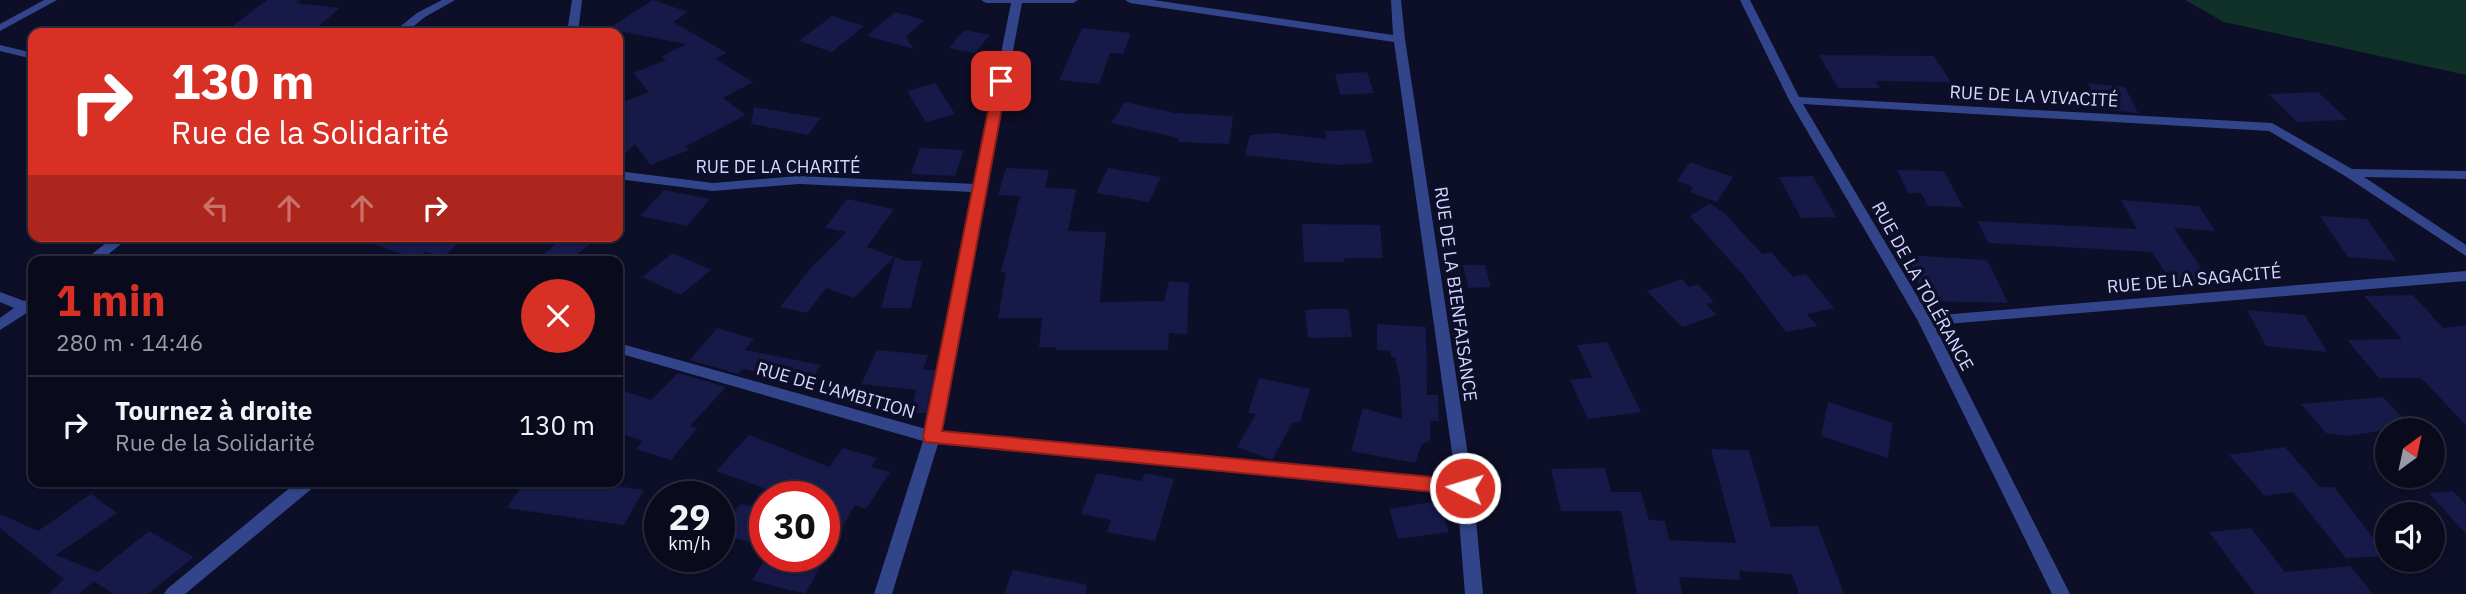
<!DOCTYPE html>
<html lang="fr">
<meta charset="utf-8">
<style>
body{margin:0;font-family:"IBM Plex Sans",sans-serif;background:#18182a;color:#f1f3f6;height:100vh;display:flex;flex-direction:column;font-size:26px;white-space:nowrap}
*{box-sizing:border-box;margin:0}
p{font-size:23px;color:#999aa4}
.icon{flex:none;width:38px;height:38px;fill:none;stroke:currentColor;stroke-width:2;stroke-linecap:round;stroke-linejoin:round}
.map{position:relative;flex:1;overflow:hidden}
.details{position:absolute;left:28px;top:256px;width:595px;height:231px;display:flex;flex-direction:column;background:#0a0a1d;border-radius:14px;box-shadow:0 2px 5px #0004,0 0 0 2px #2a2b3b}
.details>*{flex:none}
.guide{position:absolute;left:28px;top:28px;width:595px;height:214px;border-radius:14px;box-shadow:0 2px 5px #0004,0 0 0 2px #2a2b3b;background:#d93025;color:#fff;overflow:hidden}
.needle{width:46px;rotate:33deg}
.controls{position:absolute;left:2375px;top:418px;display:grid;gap:14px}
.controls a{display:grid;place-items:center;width:70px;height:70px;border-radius:50%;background:#0a0a1d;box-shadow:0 2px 5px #0004,0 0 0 2px #2a2b3b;font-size:35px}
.speed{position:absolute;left:644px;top:481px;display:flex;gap:14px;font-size:35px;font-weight:700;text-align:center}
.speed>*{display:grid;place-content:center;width:91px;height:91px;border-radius:50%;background:#0a0a1d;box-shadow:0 2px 5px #0004,0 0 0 2px #2a2b3b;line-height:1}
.speed small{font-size:18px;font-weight:400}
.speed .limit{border:10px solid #d22;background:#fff;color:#111}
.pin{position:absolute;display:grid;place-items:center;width:60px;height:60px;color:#fff;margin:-30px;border-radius:14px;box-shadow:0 4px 10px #0006}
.me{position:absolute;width:77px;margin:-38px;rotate:275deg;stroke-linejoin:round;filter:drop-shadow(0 0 5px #0008)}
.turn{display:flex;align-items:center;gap:24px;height:147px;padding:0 28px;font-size:32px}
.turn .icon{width:91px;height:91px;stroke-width:2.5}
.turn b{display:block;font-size:49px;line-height:60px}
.lanes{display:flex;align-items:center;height:66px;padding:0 28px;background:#0003;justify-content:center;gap:35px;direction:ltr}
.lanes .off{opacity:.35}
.round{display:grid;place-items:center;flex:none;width:74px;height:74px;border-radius:37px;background:#18182a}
.summary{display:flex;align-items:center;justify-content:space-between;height:119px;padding:0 28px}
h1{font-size:42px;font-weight:800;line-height:52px;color:#d93025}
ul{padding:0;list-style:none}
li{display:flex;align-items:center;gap:21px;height:98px;padding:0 28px;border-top:2px solid #2a2b3b}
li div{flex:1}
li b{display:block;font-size:26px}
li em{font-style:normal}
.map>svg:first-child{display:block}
.green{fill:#0f3128}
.building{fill:#171949}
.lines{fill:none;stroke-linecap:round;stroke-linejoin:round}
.minor{fill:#33458a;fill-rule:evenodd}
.route{fill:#d93025;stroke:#8d1f18;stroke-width:2}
.labels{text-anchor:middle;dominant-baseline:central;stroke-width:7;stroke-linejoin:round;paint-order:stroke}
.street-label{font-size:18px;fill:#d2d8ff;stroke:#0d0e27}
</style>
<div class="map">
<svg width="2466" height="594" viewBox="0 0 2466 594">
<rect width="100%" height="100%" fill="#0d0e27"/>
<path class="green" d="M2185,0H2466V75L2224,22Z"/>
<path class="building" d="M267,0H301L296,3L340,8L311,33H274L231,27Z
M653,0L688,12L673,22L727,53L715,59L753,82L723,98L746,115L686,146L689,150L650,165L635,144L618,160V104L649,92L633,73L666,60L661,57L686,44L608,29Z
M895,12L924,20L906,37L914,49L867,36Z
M832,16L864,26L832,52L799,41Z
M1082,28L1131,33L1123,54L1110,53L1099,84L1059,80Z
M964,30L990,35L975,53L949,48Z
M1819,55L1934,56L1951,82L1876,81L1880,88H1838Z
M1367,72L1374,93L1340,95L1335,74Z
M935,83L955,114L926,122L907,91Z
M2088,83L2125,87L2138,113L2100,109Z
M2318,92L2348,120L2297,122L2268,94Z
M1125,102L1175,113L1233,116L1229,144L1178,142L1179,138L1111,123Z
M754,107L821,118L808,135L751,124Z
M1365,130L1373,163L1337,165L1245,155L1250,135L1275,133L1326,139L1325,131Z
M920,148L964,150L955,176L911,174Z
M1690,162L1733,177L1717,202L1690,192L1693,187L1677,181Z
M1006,168L1049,170L1045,188L1076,189L1068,231L1106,232L1100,302L1164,301L1169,281L1189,283L1187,334L1169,333L1168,350H1056L1057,347H1039L1042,318H998L1006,272H1001L1020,196L998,195Z
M1108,168L1161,177L1149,202L1096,193Z
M1897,170L1944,171L1963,207L1928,206L1921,193H1908Z
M1813,176L1836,217L1801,218L1779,177Z
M664,190L710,199L687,226L640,216Z
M847,199L894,209L867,247L894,257L854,298L826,288L807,313L780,307L810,269L846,232L825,228Z
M2121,200L2199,206L2215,231L2174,228L2214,287L2174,286L2152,252L1989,243L1977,221L2137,229Z
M1710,203L1725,214L1762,254L1771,252L1793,277L1806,274L1834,308L1807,314L1817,326L1786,332L1743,275L1690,216Z
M2320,216L2367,219L2397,261L2348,257Z
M1302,224L1380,225L1383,258H1344L1345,262H1304Z
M361,236H467L443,257L425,252L417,259L361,240Z
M564,236H601L568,261H536Z
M673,253L711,270L681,295L642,277Z
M1907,255L1987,260L2008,303L1925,301Z
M895,257L907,261H922L911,308H881Z
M1463,265H1485L1491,287L1468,288Z
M1682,279L1689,287L1698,284L1714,302L1706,304L1717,315L1682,327L1647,291Z
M2413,295L2443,328L2466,325V425L2421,378H2379L2347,340L2402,339L2364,296Z
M1320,309H1348L1352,337L1308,338L1305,310Z
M2247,310L2305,315L2327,352L2266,346Z
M1377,324L1426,327L1427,395H1438L1439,421H1430V441L1422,444L1415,463L1351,451L1363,408L1402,419L1400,379L1395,357H1391V351L1377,350Z
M717,328L754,339L745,350L821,365L810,383L742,369L738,374L690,360Z
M1607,342L1641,412L1588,419L1570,380L1592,377L1577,345Z
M877,350L928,355L923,370H935L926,413H911L916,390L861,384Z
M678,373L726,387L690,426L697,428L671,460L636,449L643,441L618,432V389L651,400Z
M1259,378L1310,389L1300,422H1293L1272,460L1237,447L1256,414L1248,413Z
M2383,397L2415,430H2387L2347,436L2326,433L2301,404Z
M1828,402L1893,423L1888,458L1821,436Z
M749,435L829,467L843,448L877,458L871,467L890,472L866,509L855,505L805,594L752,580L767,556H824V496L778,483L772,491L716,471Z
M2285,447L2320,487H2334L2387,556L2346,558L2293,492L2265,496L2229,455Z
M1711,449L1749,450L1771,527L1818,526L1844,594H1799L1792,574L1739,571L1741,580L1679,577L1682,594H1637L1621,511H1561L1551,469L1605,468L1611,492H1641L1649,520L1665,521L1669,540L1736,543Z
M1097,473L1142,481L1145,473L1174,479L1155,541L1107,532L1111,520L1081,514Z
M525,481H580L644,490L624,525L507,508Z
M2453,491L2466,504V534L2429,493Z
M91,494L117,513L56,555L98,572L149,531L194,557L148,594H113L94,581L79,594H48L64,579L0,528V514L38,531Z
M1438,501L1449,532L1398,539L1389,509Z
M740,504L765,508V546L726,536L735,521L729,520Z
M2251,528L2285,572L2350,566L2373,594H2255L2209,532Z
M1013,570L1087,585L1086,594H1004Z"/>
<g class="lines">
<path class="minor" d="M44,0H57L0,31V24Z
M442,0H455L425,17L405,33H392L417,13Z
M572,0H582L578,33H567Z
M981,0H1078L1073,3H1022L941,432L1456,481L1394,42L1130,3L1125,0H1153L1393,35L1391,0H1401L1405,39L1473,488L1483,594H1465L1457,494L938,444L892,594H874L923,441L618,353V343L926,429L973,192L799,184L713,191L618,179V171L713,183L799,176L975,184L1011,3H986Z
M1740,0H1750L1799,97L2272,123L2352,169L2466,171V179L2364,177L2466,245V256L2345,176L2269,131L1803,104L1929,316L2466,271V281L1934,325L2070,594H2052L1918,321L1789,100Z
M0,45L33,53V59L0,51Z
M115,236H131L100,261H83Z
M0,292L24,301L33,297V309L0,330V318L14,308L0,302Z
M298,481H317L315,486L185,594H164L167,589Z"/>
</g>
<path class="route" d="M1001,77L1007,81L942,431L1465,480L1472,483L1474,488L1472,493L1465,495L925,442L923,437L994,81Z"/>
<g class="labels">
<g class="street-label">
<text transform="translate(2034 96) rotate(3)">RUE DE LA VIVACITÉ</text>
<text x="778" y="166">RUE DE LA CHARITÉ</text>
<text transform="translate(2194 279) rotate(-5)">RUE DE LA SAGACITÉ</text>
<text transform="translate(1923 286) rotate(61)">RUE DE LA TOLÉRANCE</text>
<text transform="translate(1456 294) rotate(82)">RUE DE LA BIENFAISANCE</text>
<text transform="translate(836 390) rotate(16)">RUE DE L'AMBITION</text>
</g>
</g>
</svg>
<div class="controls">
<a><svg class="needle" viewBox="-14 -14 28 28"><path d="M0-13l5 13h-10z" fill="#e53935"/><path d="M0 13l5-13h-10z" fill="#999aa4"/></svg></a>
<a><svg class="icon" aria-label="sound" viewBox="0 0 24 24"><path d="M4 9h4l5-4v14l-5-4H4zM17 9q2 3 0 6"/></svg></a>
</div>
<div class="speed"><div>29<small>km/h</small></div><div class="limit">30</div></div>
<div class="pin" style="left:1001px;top:81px;background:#d93025"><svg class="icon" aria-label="arrive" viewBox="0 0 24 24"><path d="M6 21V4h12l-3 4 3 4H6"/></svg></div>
<svg class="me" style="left:1465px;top:488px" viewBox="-20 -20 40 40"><circle r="17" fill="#d93025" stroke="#fff" stroke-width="3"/><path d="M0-11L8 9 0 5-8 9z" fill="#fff"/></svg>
<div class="guide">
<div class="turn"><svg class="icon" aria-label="right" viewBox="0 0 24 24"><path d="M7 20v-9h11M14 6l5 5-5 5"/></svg><div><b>130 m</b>Rue de la Solidarité</div></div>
<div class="lanes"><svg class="icon off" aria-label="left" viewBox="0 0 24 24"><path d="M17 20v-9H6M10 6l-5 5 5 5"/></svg><svg class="icon off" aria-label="ahead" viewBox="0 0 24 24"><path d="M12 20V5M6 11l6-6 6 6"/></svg><svg class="icon off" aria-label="ahead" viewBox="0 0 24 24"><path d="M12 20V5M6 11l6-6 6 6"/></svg><svg class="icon" aria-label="right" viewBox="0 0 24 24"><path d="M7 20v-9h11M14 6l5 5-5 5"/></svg></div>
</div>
<section class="details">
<div class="summary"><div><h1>1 min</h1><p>280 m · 14:46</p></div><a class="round" style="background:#d93025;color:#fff"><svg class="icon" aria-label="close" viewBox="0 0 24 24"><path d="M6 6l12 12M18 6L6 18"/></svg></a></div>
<ul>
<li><svg class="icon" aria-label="right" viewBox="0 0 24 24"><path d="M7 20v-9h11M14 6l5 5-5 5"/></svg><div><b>Tournez à droite</b><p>Rue de la Solidarité</p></div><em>130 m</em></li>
</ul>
</section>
</div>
